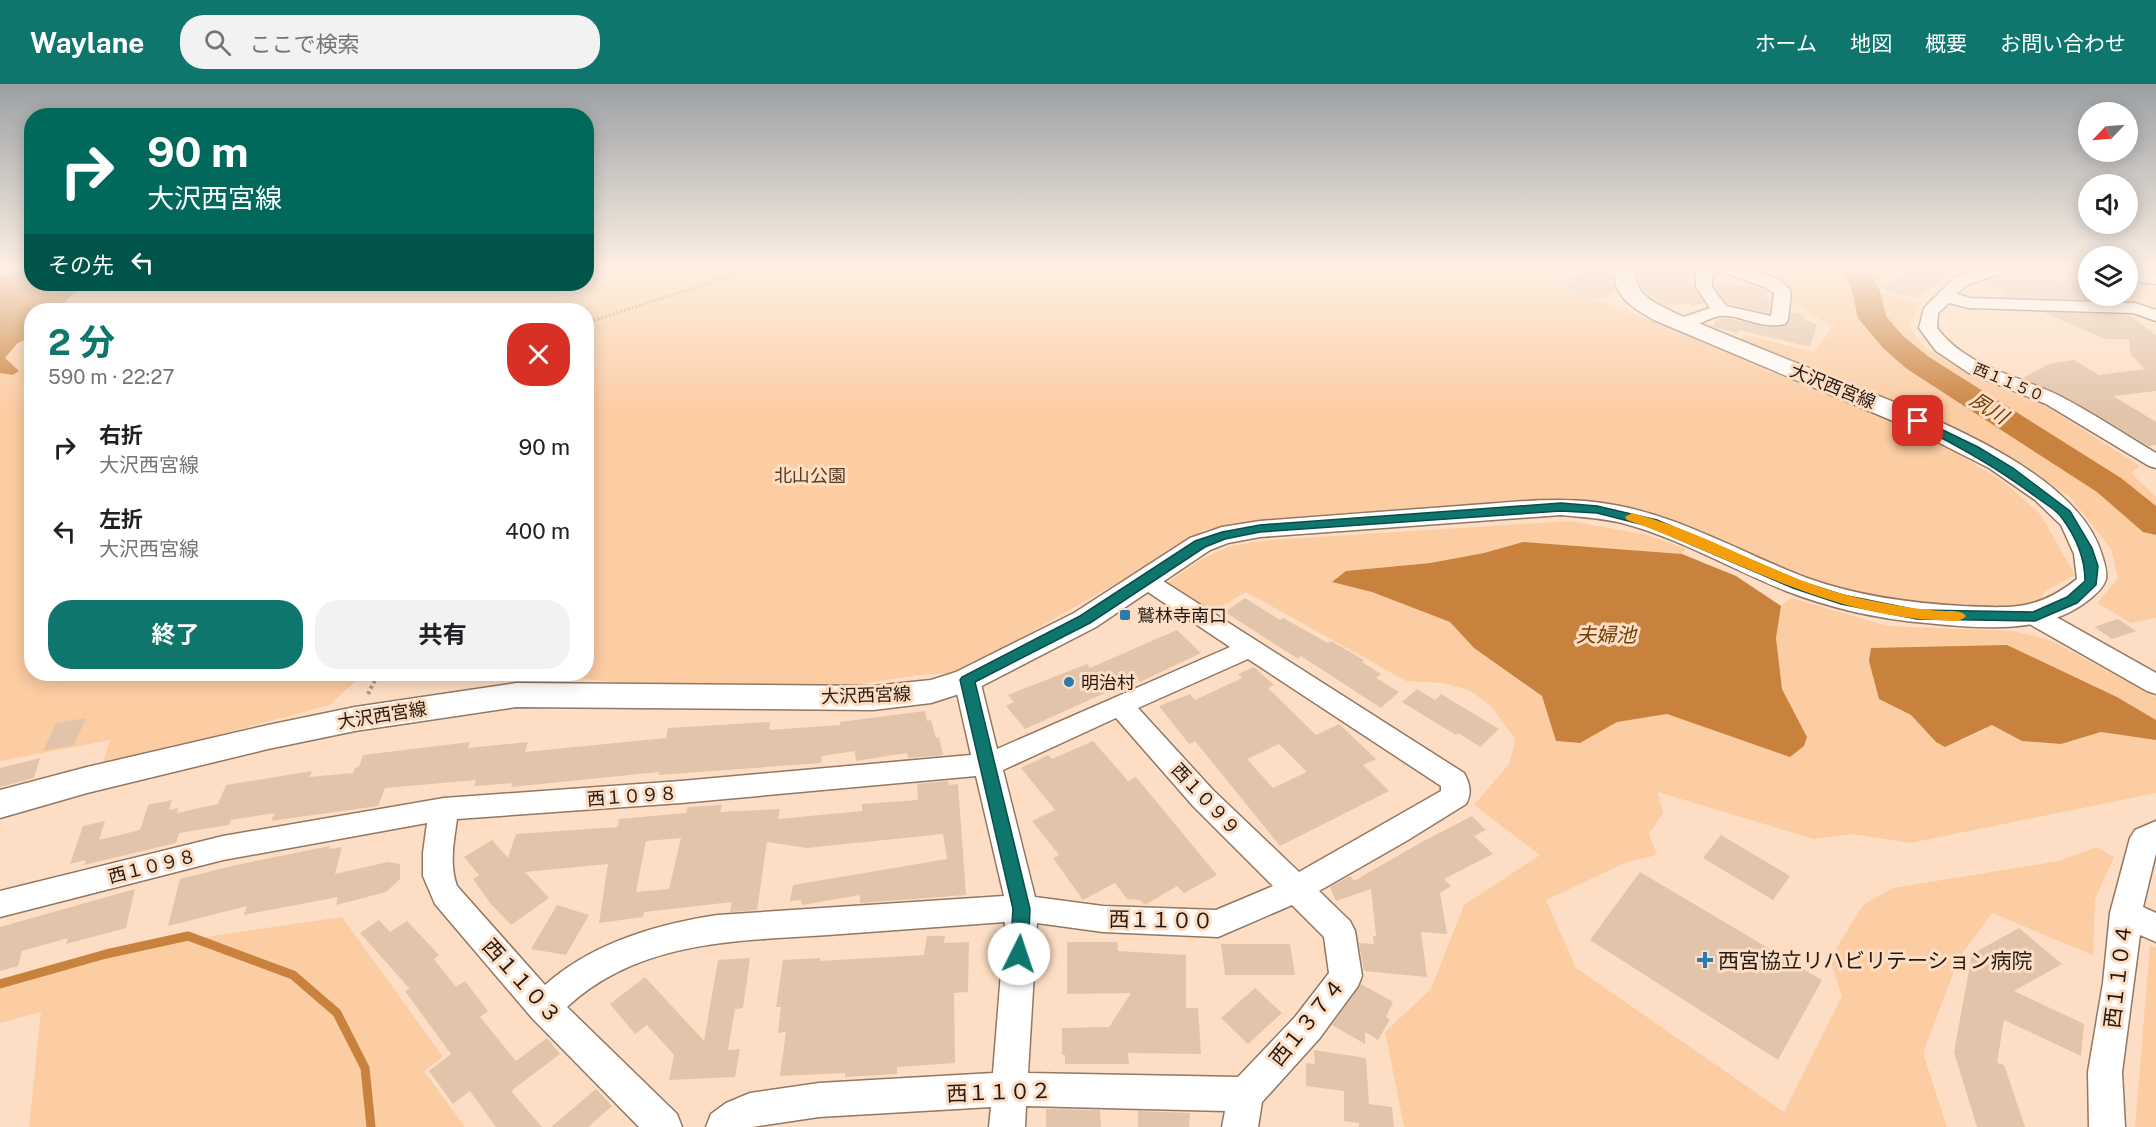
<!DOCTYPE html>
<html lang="ja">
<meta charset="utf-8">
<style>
body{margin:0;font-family:"Public Sans","Noto Sans JP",sans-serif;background:#f2f2f2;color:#202124;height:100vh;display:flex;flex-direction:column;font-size:22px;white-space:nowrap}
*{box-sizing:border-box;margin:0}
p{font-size:20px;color:#757577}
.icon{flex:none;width:33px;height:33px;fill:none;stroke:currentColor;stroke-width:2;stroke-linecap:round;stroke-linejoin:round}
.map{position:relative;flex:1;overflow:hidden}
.details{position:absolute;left:24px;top:219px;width:570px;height:378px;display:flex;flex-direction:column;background:#fff;border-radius:24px;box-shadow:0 3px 15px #0003}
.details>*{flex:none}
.banner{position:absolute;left:24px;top:24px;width:570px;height:183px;border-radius:24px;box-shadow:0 3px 15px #0003;background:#00695c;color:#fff;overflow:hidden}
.needle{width:39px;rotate:245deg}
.tools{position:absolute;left:2078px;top:18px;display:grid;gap:12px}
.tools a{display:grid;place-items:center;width:60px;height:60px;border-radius:50%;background:#fff;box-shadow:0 3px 15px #0003;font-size:30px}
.pin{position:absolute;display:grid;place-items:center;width:51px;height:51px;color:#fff;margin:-26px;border-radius:12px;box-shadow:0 3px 9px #0006}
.me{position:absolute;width:66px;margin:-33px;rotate:4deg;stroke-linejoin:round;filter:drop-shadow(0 0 4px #0008)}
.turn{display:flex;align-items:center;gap:21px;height:126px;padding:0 24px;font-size:27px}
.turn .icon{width:78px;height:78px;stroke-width:2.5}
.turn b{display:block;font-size:42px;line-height:51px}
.then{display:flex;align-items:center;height:57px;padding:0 24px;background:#0003;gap:12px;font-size:22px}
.round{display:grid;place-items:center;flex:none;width:63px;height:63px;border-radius:24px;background:#f2f2f2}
.overview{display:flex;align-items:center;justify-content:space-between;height:102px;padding:0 24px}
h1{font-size:36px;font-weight:700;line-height:45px;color:#0f766e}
.primary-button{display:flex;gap:12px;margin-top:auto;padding:12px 24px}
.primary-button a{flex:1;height:69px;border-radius:24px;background:#0f766e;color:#fff;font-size:24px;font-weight:700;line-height:69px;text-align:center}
.primary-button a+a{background:#f2f2f2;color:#202124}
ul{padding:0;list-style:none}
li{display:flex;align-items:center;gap:18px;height:84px;padding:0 24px}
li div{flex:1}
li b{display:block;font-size:22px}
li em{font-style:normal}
header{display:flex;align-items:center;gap:36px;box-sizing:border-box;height:84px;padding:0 30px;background:#0f766e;color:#fff}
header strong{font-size:28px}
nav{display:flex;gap:33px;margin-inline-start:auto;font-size:21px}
.search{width:420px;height:54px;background:#f2f2f2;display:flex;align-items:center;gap:15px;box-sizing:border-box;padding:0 21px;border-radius:24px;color:#757577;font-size:22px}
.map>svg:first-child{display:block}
.green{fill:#fccca2}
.water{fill:#c9823d}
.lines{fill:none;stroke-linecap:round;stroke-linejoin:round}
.stream{stroke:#c9823d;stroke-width:9}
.river{fill:#c9823d;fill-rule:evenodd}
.building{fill:#e2c4aa;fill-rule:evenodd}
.minor-casing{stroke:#937760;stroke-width:3}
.major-casing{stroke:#937760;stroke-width:3}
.path-far1{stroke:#b19985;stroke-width:3;stroke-dasharray:2 2;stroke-linecap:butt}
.path{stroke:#b19985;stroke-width:4;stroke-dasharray:3 3;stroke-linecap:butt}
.minor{fill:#fff;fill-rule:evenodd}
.major{fill:#fff;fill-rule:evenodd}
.route{fill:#0f766e;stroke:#0a4d48;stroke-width:1.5}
.slow{fill:#f59e0b}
.poi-dot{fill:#2e7aad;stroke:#fddec4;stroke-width:2}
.labels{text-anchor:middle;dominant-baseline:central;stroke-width:6;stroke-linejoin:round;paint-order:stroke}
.far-street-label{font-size:15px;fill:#251a11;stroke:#fddec4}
.street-label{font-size:18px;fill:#251a11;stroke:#fddec4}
.park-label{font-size:18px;fill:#57391c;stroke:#fddec4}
.poi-label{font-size:18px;fill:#251a11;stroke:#fddec4;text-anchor:start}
.water-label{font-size:20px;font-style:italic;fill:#6e3e07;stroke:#fddec4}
.near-street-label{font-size:21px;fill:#251a11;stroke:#fddec4}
.near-poi-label{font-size:21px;fill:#251a11;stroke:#fddec4;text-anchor:start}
</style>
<header>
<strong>Waylane</strong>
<div class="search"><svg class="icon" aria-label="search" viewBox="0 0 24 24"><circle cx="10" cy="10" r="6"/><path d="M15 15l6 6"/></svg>ここで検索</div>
<nav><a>ホーム</a><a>地図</a><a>概要</a><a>お問い合わせ</a></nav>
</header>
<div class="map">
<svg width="2156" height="1043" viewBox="0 0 2156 1043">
<rect width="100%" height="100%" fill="#fddec4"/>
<path class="green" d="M587,183H1603L1599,188L1569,185L1550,202L1635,230L1941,359L2005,399L2041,431L2075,491L2045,507L2039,520L1941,526L1859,512L1575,417L1259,437L1203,446L1186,460L960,588L919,591L848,602L783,600L684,607L561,592V590H586V226H49L72,200H586Z
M1818,183H1896L1872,205L1922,219L1908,242L1925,264L1974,293L2047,323L2140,382L2131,389L2156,413V534L2131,539L2097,519L2118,494L2111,465L2070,413L1968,351L1739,256L1745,251L1814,268L1833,242L1791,218L1787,201L1762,190C1777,179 1802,192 1818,183Z
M31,247L32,590H363L330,621L102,682L110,656L0,677V276L17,264Z
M1570,437L1648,451L1686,465L1682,470L1523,458L1484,469L1429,479L1346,487L1333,498L1372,508L1450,538L1474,564L1542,612L1556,657L1579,659L1617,638L1667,630L1790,672L1807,653L1782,605L1776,554L1781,522L1791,514L1888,542L2014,547L2052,557L2156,613V636L2117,613L2007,561L1879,615L1911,631L1936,658L1963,656L1992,641L2022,657L2061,660L2101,648L2156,656V709L1910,759L1853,750L1814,755L1658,708L1663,729L1649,750L1657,771L1627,778L1546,816L1576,884L1784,1028L1842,912L1830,875L1863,821L1893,804L2059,777L2096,763L2114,773L2095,815L2093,871L1992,829L1959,874L1923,969L1947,1043H1404L1385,948L1431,905L1464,821L1540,771L1474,721L1510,679L1515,655L1491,622L1469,606L1443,599L1406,597L1246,508L1211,528L1164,501L1202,475L1230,462L1270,456Z
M342,833L443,973L424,987L465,1043H29L41,928L0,939V902L37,889L130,864Z
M2150,861L2156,864V1043H2135Z"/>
<path class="water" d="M11,183H31L32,200H85L56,226H32L31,252L17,260L5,274L19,287L13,291L0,289V193L10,187Z
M1523,458L1682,470L1736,492L1781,522L1776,554L1782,605L1807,653L1804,662L1790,673L1667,630L1617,638L1580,659L1556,657L1542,612L1474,564L1450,538L1372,508L1332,498L1346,487L1430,479L1484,469Z
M2007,561L2117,613L2156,636V656L2101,648L2061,660L2022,657L1992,641L1945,663L1936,658L1911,631L1879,615L1869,577L1871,564Z"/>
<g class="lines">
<path class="stream" d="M0,900L106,870L188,852L293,891L337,929L365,984L371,1043"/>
<path class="river" d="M1841,183H1867L1880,207L1886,232L1903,252L1929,273L2121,394L2156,422V451L2143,448L2097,408L1907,285L1883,264L1858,234L1852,207Z"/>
</g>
<path class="building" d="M1586,183H1614L1613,193L1616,205L1606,214L1602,212L1598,216L1563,206L1572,199L1567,197Z
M1638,183H1690L1688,200H1694L1704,219L1692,222L1687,219L1667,222L1643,206L1638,192Z
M1911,183H1958L1916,215L1881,205Z
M1989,195L2088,197V212H2103L2109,216L2006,213L2001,211L2007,209L1981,198Z
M1714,201L1753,202L1763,205L1770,220L1769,229L1727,220Z
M1791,228L1805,231L1804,235L1817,241L1810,263L1739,246L1737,249L1713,243L1716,235L1727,234L1766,243L1785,242L1790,237Z
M2043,228L2129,231L2156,251V307L2113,312L2156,338V361L2149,362L2073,317L2023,294L2049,280L2074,276L2099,291L2145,285L2131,271L2129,255H2105Z
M1245,514L1280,536L1283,534L1328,559L1331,557L1364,576L1362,578L1381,590L1376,594L1399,608L1381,624L1301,572L1298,575L1225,528Z
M2118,535L2136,547L2112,555L2094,543Z
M1177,546L1201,569L1140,598L1138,594L1025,645L1006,622L1014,618L1008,611L1087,580L1090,584Z
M1254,583L1274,601L1268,604L1316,651L1339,640L1376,675L1363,681L1389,707L1280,762L1195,657L1189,660L1159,622L1190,610L1195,616L1242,594L1238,590ZM1279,660L1307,688L1273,704L1247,675Z
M1417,605L1435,616L1441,610L1499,645L1480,663L1458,649L1456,651L1402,618Z
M925,627L927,637L931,636L936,654L939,653L943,671L908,674L907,669L856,677L855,667L822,672L821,679L659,691V688L511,703L513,699L474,702L476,696L385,704L378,722L271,737L275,729L231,736L229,741L179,749L176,759L84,781L86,776L70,780L83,742L105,737L99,756L140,746L148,721L172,716L169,726L178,724L177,729L218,720L226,701L312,687L309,693L353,689L355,684L359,683L363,671L470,658L468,664L528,658L525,668L666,654L668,644L770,638L769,646L840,641V638Z
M86,634L74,661L43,667L56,639Z
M1093,657L1128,697L1136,693L1217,791L1184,809L1177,802L1145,821L1140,816L1127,815L1115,799L1083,816L1053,774L1059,771L1032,737L1055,726L1021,684L1048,671L1052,675Z
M40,674L34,694L0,703V684Z
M948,697L949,701L958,700L966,811L860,819V811L802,821L801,816L790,817L793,801L947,775L943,750L807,764L767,758L757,826L730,828L732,818L644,828L643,833L599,839L608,780L525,788L549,814L511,841L490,819L473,795L479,791L464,773L492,756L508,774L516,750L618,743L619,735L686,729L688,723L722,721L720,728L780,725L778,735L862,727V720L918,716L917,700ZM681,754L669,805L636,808L646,757Z
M1472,732L1486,746L1474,752L1493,770L1444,795L1451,802L1440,809L1447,850L1421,848L1427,893L1364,887L1359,859L1374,860L1373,852H1376L1371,805L1336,817L1330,803L1350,792L1354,797L1422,758Z
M1721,751L1790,792L1773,816L1703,774Z
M330,762L329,765L342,763L335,790L388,778L400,780V795L386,808L336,821L338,813L244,831L247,822L168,842L180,795L236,781Z
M1640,788L1822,896L1778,976L1590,856Z
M135,805L126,844L66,860L68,854L22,867L18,882L0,887V843Z
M557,821L589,831L566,871L531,865Z
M379,836L390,848L407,837L439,871L434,875L456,903L465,897L488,927L480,933L516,977L547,954L560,970L511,1007L542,1043H496L470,1007L453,1020L429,987L451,970L405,907L410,905L360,849Z
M2019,844L2062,880L2014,907L2084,940L2081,972L2004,936L1997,979L2004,981L2025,1043H1977L1954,968L1972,870Z
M927,852H945L944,859L969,858L968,908L954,909L955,979L897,983V990L845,993V989L780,992L786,948L778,949L781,923H776L783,876L820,874V877L924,871Z
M1067,858H1117L1118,867L1186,871V924H1198L1201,970L1128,969L1129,980H1065V971H1062V944L1109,943L1131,909L1067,910Z
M1221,860H1290L1295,891H1225Z
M750,874L743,924L735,925L728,966L740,965L735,993L669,996L674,971L647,941L635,950L610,920L645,893L704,957L718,876Z
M1361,900L1393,918L1386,933L1390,935L1378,956L1365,948V960L1332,941Z
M1255,904L1282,929L1248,960L1221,934Z
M1314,966L1366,974L1369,1020L1392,1023L1394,1043H1359V1039L1344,1037V1007L1306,1002V979L1315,980Z
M596,1005L612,1022L588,1043H551Z
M1046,1025L1100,1026L1101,1043H1046Z
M1138,1027L1190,1029L1189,1043H1138Z"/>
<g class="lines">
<g class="minor-casing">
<path id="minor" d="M1705,183C1730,183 1775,185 1791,207L1788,236L1785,240C1759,246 1739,229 1720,232C1705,234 1691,248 1675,244L1672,240L1675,236L1710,224L1696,203V190ZM1720,187L1764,203L1774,209L1771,232L1726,222L1712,203V192Z
M1988,183H2011L2009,186L1967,201L1957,210L1970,214L2135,219L2156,226V237L2133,229L1969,224L1949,219L1938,229L1937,244C1967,284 2018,291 2060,312C2093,329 2124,350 2156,369V384L2149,382L2046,320L1969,289L1936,267L1919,244L1924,224L1955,193Z
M2072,183H2088V189L2074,186Z
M2127,186L2156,190V200L2127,196Z
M1144,488L1152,490L1464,689C1470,700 1472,709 1466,720L1408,756L1319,807L1350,837L1355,847L1362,892L1358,902L1319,955L1262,1018L1258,1043H1222L1225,1027L1026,1022L1025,1043H989L991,1023L819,1033L752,1043H706L711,1030L726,1019L750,1009L819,999L993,989L1005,838C946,842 887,847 828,851C736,857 639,856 567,923L677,1030L682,1043H639L532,934L435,820L423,792V769L427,739L223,776L0,833V807L223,752L444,714L681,697L971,671L954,596L958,590L967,587L976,590L980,596L997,665L1230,563L1136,500L1132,495L1136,490ZM1248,575L1441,702V707L1299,788L1213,706L1138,624ZM1116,634L1193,722L1273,802L1216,826L1103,822L1035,813L1003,686ZM976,692L1004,812L718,831C657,840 592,859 545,901L457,802C449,780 454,757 457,735L681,719ZM1292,821L1324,853L1329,889L1295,933L1238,993L1028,989L1037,839L1103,848L1218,853Z
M2035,524L2044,526L2156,589V610L2147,607L2026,538L2023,532L2026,526Z
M2156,737V769L2143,823L2156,829V858L2140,851L2122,988L2125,1043H2089L2088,988L2103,899L2110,829L2130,754L2135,746Z"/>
</g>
<g class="major-casing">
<path id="major" d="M1616,183H1636C1632,211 1654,218 1677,230C1728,252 1780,272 1831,293C1910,325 2076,382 2102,471C2109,493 2109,499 2091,514C2046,552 1981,544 1926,539C1878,535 1830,524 1786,507C1731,485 1679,454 1622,439C1602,434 1581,433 1561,431L1260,453L1228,459L1210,466L1096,543L978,604L931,619L873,626L516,623L355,647L268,665L87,709L0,734V706L87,683L268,641L355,623L516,599L873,602L931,596L956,588L1074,529L1190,454L1222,443L1260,437C1326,432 1393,427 1459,422C1504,419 1549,413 1594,418C1671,426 1736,467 1807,494C1857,512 1909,519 1962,522C2011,524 2037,527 2077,495L2074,470L2061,441L2035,416L1989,384L1912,345L1654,236C1633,224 1609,210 1616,183Z"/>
</g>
<path class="path-far1" d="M1591,183L1605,184
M586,239L724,194L747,183"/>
<path class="path" d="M368,610L378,590"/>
<use href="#minor" class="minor"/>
<use href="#major" class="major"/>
</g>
<linearGradient id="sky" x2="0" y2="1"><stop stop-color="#9ba0a4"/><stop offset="0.56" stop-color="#fef0e4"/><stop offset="1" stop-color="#fef0e4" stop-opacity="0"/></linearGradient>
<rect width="2156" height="329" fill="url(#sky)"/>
<path class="route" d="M1918,334L1978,363L2013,384L2070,427L2092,464L2098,482L2096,501L2077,519L2035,537L1917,535L1841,520L1793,504L1648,442L1597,429L1561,427L1260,448L1225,455L1205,463L1090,539L975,598L1030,825L1028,870L1025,875L1019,878L1012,875L1010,870L1013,825L960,596L962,593L1080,532L1195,457L1222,448L1260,441L1561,419L1597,422L1657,436L1802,498L1843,511L1917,526L2033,528L2067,513L2085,497C2085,473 2076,453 2062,434C2056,425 2044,419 2036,413C1998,384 1957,361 1914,340V335Z"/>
<path class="slow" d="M1632,429C1714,450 1785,500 1868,516C1894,521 1919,526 1945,527C1953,527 1961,526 1966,532C1960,540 1945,536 1936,536C1826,531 1729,472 1627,436L1625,433Z"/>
<g class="poi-dot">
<rect x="1119" y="525" width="12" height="12" rx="3"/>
<circle cx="1069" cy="598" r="6"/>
<path d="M1702 867h6v6h6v6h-6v6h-6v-6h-6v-6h6z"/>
</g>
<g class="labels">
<g class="far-street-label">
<text transform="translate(2009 298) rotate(23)">西１１５０</text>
</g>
<g class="street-label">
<text transform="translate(1833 302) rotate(22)">大沢西宮線</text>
<text transform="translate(866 611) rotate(-2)">大沢西宮線</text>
<text transform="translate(382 631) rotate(-9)">大沢西宮線</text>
<text transform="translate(632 712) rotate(-4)">西１０９８</text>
<text transform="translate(1206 715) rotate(47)">西１０９９</text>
<text transform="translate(152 782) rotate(-14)">西１０９８</text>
</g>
<g class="park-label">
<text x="810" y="391">北山公園</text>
</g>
<g class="poi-label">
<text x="1137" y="531">鷲林寺南口</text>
<text x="1081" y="598">明治村</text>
</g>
<g class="water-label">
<text transform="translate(1989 324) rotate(32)">夙川</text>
<text x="1606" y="551">夫婦池</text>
</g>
<g class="near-street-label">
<text transform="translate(1161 836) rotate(1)">西１１００</text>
<text transform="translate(2118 892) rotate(-83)">西１１０４</text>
<text transform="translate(522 897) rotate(48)">西１１０３</text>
<text transform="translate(1307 938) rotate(-51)">西１３７４</text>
<text transform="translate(999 1008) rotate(-2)">西１１０２</text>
</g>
<g class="near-poi-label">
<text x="1718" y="876">西宮協立リハビリテーション病院</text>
</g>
</g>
</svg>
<div class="tools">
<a><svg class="needle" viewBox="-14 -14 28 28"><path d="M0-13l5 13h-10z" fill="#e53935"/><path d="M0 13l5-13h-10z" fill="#757577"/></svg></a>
<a><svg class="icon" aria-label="sound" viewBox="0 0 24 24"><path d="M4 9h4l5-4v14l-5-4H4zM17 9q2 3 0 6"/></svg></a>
<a><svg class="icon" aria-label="layers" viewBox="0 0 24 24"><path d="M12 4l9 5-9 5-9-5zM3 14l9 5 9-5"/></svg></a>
</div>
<div class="pin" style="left:1918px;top:337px;background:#d93025"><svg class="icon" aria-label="arrive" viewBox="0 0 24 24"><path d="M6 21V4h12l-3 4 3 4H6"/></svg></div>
<svg class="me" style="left:1019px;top:870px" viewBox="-20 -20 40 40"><circle r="19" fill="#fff"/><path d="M0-13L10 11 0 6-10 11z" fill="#0f766e"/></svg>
<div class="banner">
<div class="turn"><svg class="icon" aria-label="right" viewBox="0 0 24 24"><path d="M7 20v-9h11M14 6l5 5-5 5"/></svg><div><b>90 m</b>大沢西宮線</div></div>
<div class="then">その先<svg class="icon" aria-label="left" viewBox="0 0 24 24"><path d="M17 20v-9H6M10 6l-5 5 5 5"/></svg></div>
</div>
<section class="details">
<div class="overview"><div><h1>2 分</h1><p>590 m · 22:27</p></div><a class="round" style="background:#d93025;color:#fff"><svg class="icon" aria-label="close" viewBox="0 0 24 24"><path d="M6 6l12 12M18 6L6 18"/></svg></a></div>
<ul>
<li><svg class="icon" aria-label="right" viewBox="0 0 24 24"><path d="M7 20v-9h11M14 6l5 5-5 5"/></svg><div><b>右折</b><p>大沢西宮線</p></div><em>90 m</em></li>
<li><svg class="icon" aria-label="left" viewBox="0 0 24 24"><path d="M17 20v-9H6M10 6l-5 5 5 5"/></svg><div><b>左折</b><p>大沢西宮線</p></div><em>400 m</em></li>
</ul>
<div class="primary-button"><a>終了</a><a>共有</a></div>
</section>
</div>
